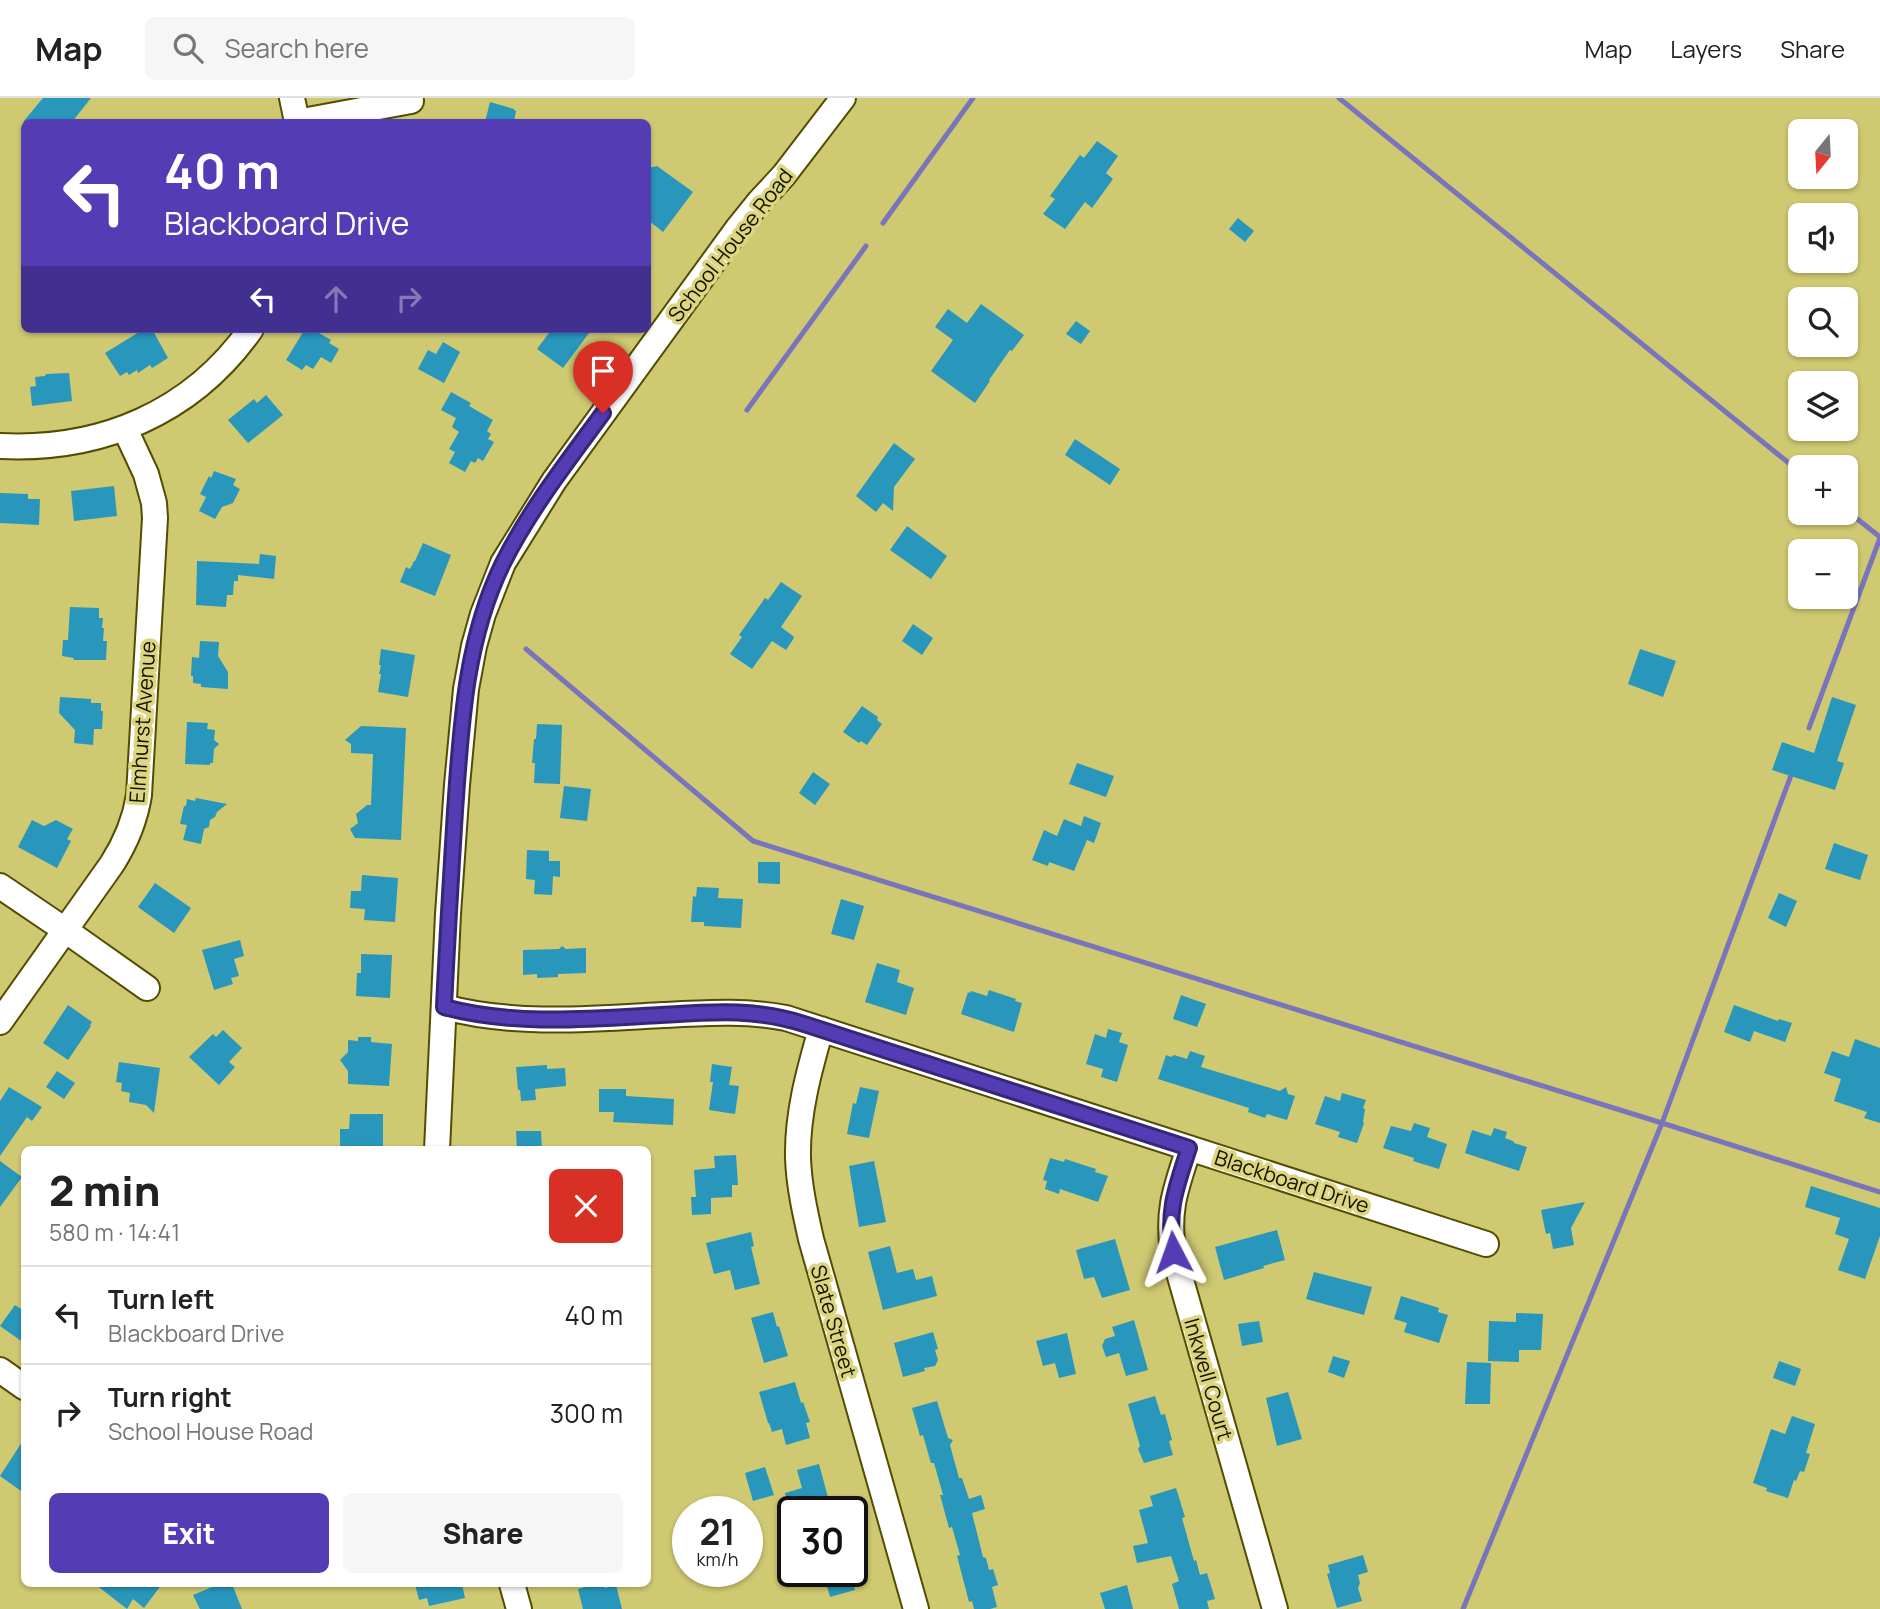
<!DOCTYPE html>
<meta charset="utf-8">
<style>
body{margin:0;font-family:Manrope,sans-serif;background:#f6f6f6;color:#222;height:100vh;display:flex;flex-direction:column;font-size:26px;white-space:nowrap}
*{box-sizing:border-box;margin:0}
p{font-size:23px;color:#767676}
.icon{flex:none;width:38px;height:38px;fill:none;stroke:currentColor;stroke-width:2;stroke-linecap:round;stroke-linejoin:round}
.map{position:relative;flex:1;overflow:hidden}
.side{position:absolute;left:21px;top:1048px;width:630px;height:441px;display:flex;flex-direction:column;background:#fff;border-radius:10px;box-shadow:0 2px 5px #0004}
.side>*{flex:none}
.banner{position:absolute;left:21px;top:21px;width:630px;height:214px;border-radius:10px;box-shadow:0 2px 5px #0004;background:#533cb4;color:#fff;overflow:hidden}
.needle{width:46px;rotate:198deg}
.controls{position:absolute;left:1788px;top:21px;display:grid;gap:14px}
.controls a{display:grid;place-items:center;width:70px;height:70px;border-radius:10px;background:#fff;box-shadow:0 2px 5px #0004;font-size:35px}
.speed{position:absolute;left:672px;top:1398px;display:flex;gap:14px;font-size:35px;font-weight:700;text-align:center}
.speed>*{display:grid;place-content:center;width:91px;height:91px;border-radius:50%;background:#fff;box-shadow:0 2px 5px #0004;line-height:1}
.speed small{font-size:18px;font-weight:400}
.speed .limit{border:4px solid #111;border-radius:10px;background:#fff;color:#111}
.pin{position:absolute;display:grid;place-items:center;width:60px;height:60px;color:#fff;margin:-72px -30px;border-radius:50% 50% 50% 0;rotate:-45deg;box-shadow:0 0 7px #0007}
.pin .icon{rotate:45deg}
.me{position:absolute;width:77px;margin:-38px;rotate:356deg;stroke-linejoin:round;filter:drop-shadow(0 0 5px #0008)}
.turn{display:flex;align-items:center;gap:24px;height:147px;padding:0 28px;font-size:32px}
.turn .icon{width:91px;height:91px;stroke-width:2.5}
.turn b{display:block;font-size:49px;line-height:60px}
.lanes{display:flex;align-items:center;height:66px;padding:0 28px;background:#0003;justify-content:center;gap:35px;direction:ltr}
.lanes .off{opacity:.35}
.round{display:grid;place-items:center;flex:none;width:74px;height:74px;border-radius:10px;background:#f6f6f6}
.headline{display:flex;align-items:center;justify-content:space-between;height:119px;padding:0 28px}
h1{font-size:42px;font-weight:800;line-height:52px}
.cta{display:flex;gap:14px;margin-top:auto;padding:14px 28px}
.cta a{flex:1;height:80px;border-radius:10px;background:#533cb4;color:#fff;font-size:28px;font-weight:800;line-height:80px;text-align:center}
.cta a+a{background:#f6f6f6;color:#222}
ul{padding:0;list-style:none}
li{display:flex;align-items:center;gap:21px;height:98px;padding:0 28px;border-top:2px solid #e0e0e0}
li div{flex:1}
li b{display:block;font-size:26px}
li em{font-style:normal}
header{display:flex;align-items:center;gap:42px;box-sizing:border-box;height:98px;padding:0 35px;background:#fff;border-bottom:2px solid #e0e0e0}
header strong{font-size:33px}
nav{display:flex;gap:38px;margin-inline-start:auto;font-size:24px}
.search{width:490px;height:63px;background:#f6f6f6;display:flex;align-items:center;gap:18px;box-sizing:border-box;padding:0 24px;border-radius:10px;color:#767676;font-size:26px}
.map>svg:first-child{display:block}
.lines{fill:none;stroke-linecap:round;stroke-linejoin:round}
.stream{stroke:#7975bb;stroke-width:5}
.building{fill:#2897bb}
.minor-casing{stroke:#524d00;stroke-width:28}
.minor{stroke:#fff;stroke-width:24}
.route-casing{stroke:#362775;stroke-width:18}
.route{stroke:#533cb4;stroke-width:12}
.labels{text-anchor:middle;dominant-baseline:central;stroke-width:7;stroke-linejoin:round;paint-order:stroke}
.street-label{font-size:21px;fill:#141200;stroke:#dbd67f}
</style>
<header>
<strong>Map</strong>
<div class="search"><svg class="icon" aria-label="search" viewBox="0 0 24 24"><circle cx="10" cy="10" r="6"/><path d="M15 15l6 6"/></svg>Search here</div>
<nav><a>Map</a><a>Layers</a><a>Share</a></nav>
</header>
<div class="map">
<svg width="1880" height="1511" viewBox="0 0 1880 1511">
<rect width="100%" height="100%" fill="#cfc972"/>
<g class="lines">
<path class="stream" d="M1339,0L1801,375
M883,125L973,0
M747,312L866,148
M1846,412L1880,439
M526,551L753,743L1662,1025L1880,1094
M1809,630L1880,440
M1463,1511L1662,1025L1793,672"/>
</g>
<path class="building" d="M43,0H91L72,24H23Z
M490,4L514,11V12L516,13L514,24H485Z
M1097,43L1118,58L1106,75L1113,81L1092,110L1085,104L1065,131L1043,116L1055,101L1050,98L1080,57L1084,60Z
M657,68L693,94L663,134L648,122V70Z
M1238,120L1254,133L1245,144L1229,131Z
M981,206L1024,237L1012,253L1010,252L989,282L990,283L975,305L931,273L953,242L935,229L948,211L967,225Z
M1076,223L1090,233L1081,246L1066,236Z
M144,231H152L168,260L152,270L150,267L138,275L137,272L129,277L127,274L120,278L105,255Z
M305,231H312L331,242L329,245L339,251L331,265L321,259L313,271L306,267L302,272L286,262Z
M552,231H592L563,270L537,251Z
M443,244L460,254L444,285L418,271L428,252L436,256Z
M69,275L72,303L32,308L30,289L36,288L35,279L45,278L46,276Z
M451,294L471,305L469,308L493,322L487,333L491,336L488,341L494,344L483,363L478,360L475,365L471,363L465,374L449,365L455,354L449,351L459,334L452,329L456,320L441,312Z
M266,297L283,317L248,345L228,322L254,301L257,305Z
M1075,341L1120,371L1110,387L1065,357Z
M894,345L915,361L894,389L893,413L883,405L876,414L856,398Z
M214,373L236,381L233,387L240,391L233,405L222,409L215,421L199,413L206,399L200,396L209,378L211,380Z
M114,388L117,418L74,423L71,393Z
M0,395L28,396V401H40L39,427L0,425Z
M907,428L947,458L931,481L890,452Z
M423,445L451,457L435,498L400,484L406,469L410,471L414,463H415Z
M260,456L276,458L274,481L238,477V483H234L233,497H227L226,509L196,507L197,463L259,466Z
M781,484L802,498L781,529L793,538L794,540L786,552L772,543L752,571L730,556L742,539L739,537L765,500L768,502Z
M70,509L99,510V520H103L102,530H104L103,543H107L106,562H73L74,560L62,558L63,542H68Z
M913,526L933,540L922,557L902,543Z
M200,543L219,544L218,558L228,574V591L201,589V586L193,585V578H191L192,559L199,560Z
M381,551L415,557L408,599L378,594L381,576H379L381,567H379Z
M1640,551L1676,563L1663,599L1628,586Z
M60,599L91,601V605H101V613H103L102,631H94L93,647L74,645L75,632L59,615Z
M1832,599L1856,607L1837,663L1844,665L1835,692L1772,672L1782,644L1814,655Z
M862,608L878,619L877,622L882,626L867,647L861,643L859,645L843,634Z
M187,624L208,625L207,631L215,632L214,642L219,646L214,651L213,665H210V667L185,666Z
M537,626L562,627L560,686L534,685L535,665H532L534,641H536Z
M361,628L406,630L401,742L355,740L350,731L358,725L356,716L367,707H371L373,656L351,655V646L345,642Z
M1077,665L1114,678L1106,699L1069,686Z
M813,674L830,686L815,707L799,695Z
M564,688L591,691L587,723L560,720Z
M196,700L227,706L217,714L215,719L210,722L209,729L204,731L201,746L183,742L187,727L180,726L184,708H186L187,701L195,703Z
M1084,718L1101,725L1094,745L1087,742L1074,773L1049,764L1048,768L1032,762L1044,732L1057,738L1064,721L1081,728Z
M32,722L44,728L56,722L73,731L67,741L71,743L57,770L18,749Z
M1834,745L1868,757L1860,782L1825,771Z
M527,752L549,753V763H560V779L553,778L552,797L534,796L535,782L526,781Z
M758,764H780V786L758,785Z
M362,777L398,780L395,824L364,822L365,811L350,810L351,793H361Z
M155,785L191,810L174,835L138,809Z
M697,789L719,790L718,800L743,801L741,830L704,828V824H691L693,798L696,799Z
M1779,795L1797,803L1786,829L1768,820Z
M841,801L864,808L854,842L831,836Z
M240,842L244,858L234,861L239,878L231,880L233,886L214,892L202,852Z
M562,848L566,851L586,850V875L558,876V879L537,880V876L523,877V852L559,851Z
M361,856L392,857L390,900L356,898L357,875H361Z
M877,865L900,872L897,884L914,890L906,917L865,904Z
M989,892L1016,901L1015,903L1022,905L1014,934L961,916L968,894L970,895L971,893L987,898Z
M1181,897L1206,906L1197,929L1173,921Z
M68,907L92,924L90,927L91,928L68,962L43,945Z
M1734,907L1778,923L1779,921L1792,925L1785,944L1754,933L1750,944L1724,934Z
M1108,931L1122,935L1119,944L1128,947L1117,984L1101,979L1103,971L1086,966L1095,936L1106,940Z
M223,932L242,950L229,964L235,969L219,987L189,959L213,936L216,939Z
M358,939H371V944L392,946L389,988L348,986V973L340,962L348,954V942L358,943Z
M1855,941L1880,950V1025L1864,1020L1867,1014L1834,1003L1841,981L1824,975L1832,953L1849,959Z
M1190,953L1205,958L1201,969L1280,993L1286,989L1288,996L1295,998L1287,1022L1267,1016L1265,1020L1248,1014L1249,1010L1158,981L1166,957L1171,959L1174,957L1187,961Z
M119,964L160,970L154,1015L146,1007L129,1004L130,995L121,993L122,985L116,984Z
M712,966L732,969L729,987L739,988L735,1016L709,1012L713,984H710Z
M547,967V971L565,970L566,988L535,991L536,1002L521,1003L520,992H518L516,969Z
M57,973L75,985L64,1001L46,989Z
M9,989L42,1009L32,1023L27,1019L0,1058V1003Z
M860,989L879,993L869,1040L847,1036L853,1005L856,1006Z
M599,991H626V998L674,1001L673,1027L613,1024L614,1014H599Z
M1342,995L1366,1002L1363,1010L1365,1011L1363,1024L1364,1025L1357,1045L1338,1039L1340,1034L1315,1026L1325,998L1340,1003Z
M350,1016H383V1052H352V1048H340V1031H349Z
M1414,1025L1430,1030L1427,1039L1447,1046L1439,1071L1413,1063L1414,1060L1383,1050L1391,1028L1411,1033Z
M1494,1030L1507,1034L1505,1040L1513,1043L1514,1045L1527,1049L1519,1073L1465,1055L1472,1032L1491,1038Z
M516,1033H541L542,1052H517Z
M736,1057L738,1087H732V1099L711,1100V1116L692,1117L691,1099H696L694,1072L715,1070L714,1058Z
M1050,1060L1064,1064L1065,1061L1096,1071L1095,1074L1108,1078L1098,1104L1060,1091L1059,1096L1045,1091L1047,1083L1043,1082Z
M0,1063L22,1079L0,1109Z
M874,1063L886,1124L859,1129L849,1068Z
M1811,1088L1880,1110V1138L1865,1181L1838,1172L1849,1141L1835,1136L1840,1120L1805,1109Z
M1585,1104L1571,1130L1574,1147L1553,1151L1550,1135L1546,1136L1541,1112Z
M1277,1132L1285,1162L1263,1168L1264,1170L1224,1182L1215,1149Z
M751,1134L754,1148L751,1149L760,1186L735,1192L730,1172L714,1176L706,1145Z
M1115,1141L1130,1192L1102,1200L1094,1179L1084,1181L1076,1152Z
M890,1148L897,1175L913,1171L916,1182L932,1178L937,1198L883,1212L868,1154Z
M1314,1174L1372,1189L1364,1217L1306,1201Z
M1401,1198L1439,1210L1438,1214L1448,1217L1439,1245L1404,1234L1407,1225L1394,1221Z
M15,1207L24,1213V1245L0,1228Z
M773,1214L777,1229L779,1228L788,1258L764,1265L751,1220Z
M1516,1215L1543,1216L1541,1252H1519V1264L1488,1263L1489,1223L1516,1224Z
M1134,1222L1148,1272L1126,1278L1119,1255L1106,1259L1102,1248L1105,1241L1115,1238L1112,1229Z
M1259,1223L1263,1244L1242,1248L1238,1226Z
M933,1234L938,1251L935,1252L938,1262L935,1268L924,1270L925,1273L903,1279L894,1245Z
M1067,1235L1076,1276L1059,1280L1055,1265L1043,1268L1036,1243Z
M1333,1258L1350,1263L1344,1280L1328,1274Z
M1779,1263L1801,1271L1795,1288L1773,1280Z
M1467,1264L1491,1265L1490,1306H1465Z
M795,1284L801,1305L803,1304L810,1324L806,1325L810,1340L786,1347L782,1331L772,1334L769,1325H768L759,1294Z
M1288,1294L1302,1341L1277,1348L1266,1300Z
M1155,1298L1161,1317L1165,1316L1172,1342L1169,1343L1173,1357L1144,1365L1138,1351L1140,1348L1128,1306Z
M937,1303L948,1340L953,1342L950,1347L959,1380H962L969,1401L981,1397L985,1411L972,1415L983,1459L986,1460L989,1472L993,1471L998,1487L992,1489L997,1509L990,1511H974L972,1503L969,1504L957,1458L960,1457L952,1429L949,1430L940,1397H943L934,1365H931L923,1337L920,1338L912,1310Z
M1792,1318L1815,1326L1806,1355L1810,1356L1804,1374L1800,1373L1796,1383L1794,1382L1788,1400L1766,1393L1767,1390L1753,1385L1771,1331L1785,1336Z
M24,1341V1395L0,1378Z
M819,1366L829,1403L790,1414L785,1395L802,1390L797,1372Z
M765,1369L774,1397L753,1403L745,1375Z
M1176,1390L1185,1419L1182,1420L1194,1463L1196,1462L1200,1477L1207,1475L1215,1501L1207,1503L1209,1511H1179L1172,1486L1179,1483L1171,1458L1137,1465L1133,1448L1148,1445L1139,1412L1153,1408L1150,1398Z
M1363,1457L1368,1474L1358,1477L1360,1485L1358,1490L1362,1503L1337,1510L1327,1476L1330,1475L1328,1467Z
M823,1474H850L855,1492L830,1499Z
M95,1486H162L144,1510L133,1501L127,1511Z
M219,1486H232L242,1511H200L193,1497Z
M415,1486H462L465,1500L429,1508L427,1500L419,1502Z
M597,1486H603L605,1490L616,1487L622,1511H583L578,1491Z
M1127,1487L1133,1511H1105L1100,1495Z"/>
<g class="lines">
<g class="minor-casing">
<path id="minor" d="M292,0L297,24
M297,24L411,3
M0,348C101,353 192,315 251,231
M0,788L65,832L147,890
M444,909C515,928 591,921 663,917C705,915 745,912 786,920L1486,1146
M0,924L112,766C126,744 135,723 139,697L155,420L154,405L146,376L125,331
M821,931C809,973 797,1016 798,1060C799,1088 805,1114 811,1141L916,1511
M1189,1050C1176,1090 1167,1111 1173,1154L1275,1511
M437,1052L448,816L457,687L466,591L474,548L483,516L503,465L554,383L738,130L759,104L784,77L843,0
M0,1272L24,1289
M512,1486L519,1511"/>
</g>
<use href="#minor" class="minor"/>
</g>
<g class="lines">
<g class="route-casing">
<path id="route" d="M603,315C568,363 530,411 503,465C465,542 461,629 455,713C451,779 447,844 444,909C515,928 589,921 661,917C711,914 755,910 804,926L1189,1050C1176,1090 1167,1111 1173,1154"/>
</g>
<use href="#route" class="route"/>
</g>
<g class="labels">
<g class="street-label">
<text transform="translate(730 147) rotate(-52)">School House Road</text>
<text transform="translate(142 624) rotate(-86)">Elmhurst Avenue</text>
<text transform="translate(1292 1083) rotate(18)">Blackboard Drive</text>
<text transform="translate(834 1223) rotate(74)">Slate Street</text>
<text transform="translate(1209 1281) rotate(74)">Inkwell Court</text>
</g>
</g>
</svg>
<div class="controls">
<a><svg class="needle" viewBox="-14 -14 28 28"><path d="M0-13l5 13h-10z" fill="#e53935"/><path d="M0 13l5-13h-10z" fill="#767676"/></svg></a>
<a><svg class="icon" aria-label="sound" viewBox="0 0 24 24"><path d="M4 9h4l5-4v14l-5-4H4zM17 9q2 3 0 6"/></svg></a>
<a><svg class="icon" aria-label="search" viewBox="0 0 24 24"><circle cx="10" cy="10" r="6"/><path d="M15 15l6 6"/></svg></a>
<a><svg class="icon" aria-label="layers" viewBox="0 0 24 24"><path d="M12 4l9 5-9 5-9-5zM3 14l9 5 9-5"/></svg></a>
<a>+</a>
<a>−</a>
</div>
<div class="speed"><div>21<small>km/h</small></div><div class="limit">30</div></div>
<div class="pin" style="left:603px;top:315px;background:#d93025"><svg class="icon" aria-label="arrive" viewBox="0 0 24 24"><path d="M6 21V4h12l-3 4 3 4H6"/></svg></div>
<svg class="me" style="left:1173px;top:1154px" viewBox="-20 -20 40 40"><path d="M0-17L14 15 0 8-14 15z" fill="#533cb4" stroke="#fff" stroke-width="4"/></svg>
<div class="banner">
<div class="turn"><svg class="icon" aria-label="left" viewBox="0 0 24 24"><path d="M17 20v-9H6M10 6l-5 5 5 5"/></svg><div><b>40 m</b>Blackboard Drive</div></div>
<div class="lanes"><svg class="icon" aria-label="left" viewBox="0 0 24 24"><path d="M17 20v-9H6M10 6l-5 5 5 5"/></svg><svg class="icon off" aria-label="ahead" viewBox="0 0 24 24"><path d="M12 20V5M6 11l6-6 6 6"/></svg><svg class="icon off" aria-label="right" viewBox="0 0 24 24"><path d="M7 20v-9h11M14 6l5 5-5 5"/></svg></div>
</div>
<section class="side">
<div class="headline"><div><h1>2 min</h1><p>580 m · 14:41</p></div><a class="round" style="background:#d93025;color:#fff"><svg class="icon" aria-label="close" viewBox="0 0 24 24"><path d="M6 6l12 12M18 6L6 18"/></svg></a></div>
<ul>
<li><svg class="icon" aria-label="left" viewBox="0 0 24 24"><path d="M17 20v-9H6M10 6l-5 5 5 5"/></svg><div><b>Turn left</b><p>Blackboard Drive</p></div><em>40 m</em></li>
<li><svg class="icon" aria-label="right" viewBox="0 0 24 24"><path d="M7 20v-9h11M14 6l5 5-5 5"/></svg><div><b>Turn right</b><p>School House Road</p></div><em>300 m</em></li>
</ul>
<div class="cta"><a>Exit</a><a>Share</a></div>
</section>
</div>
